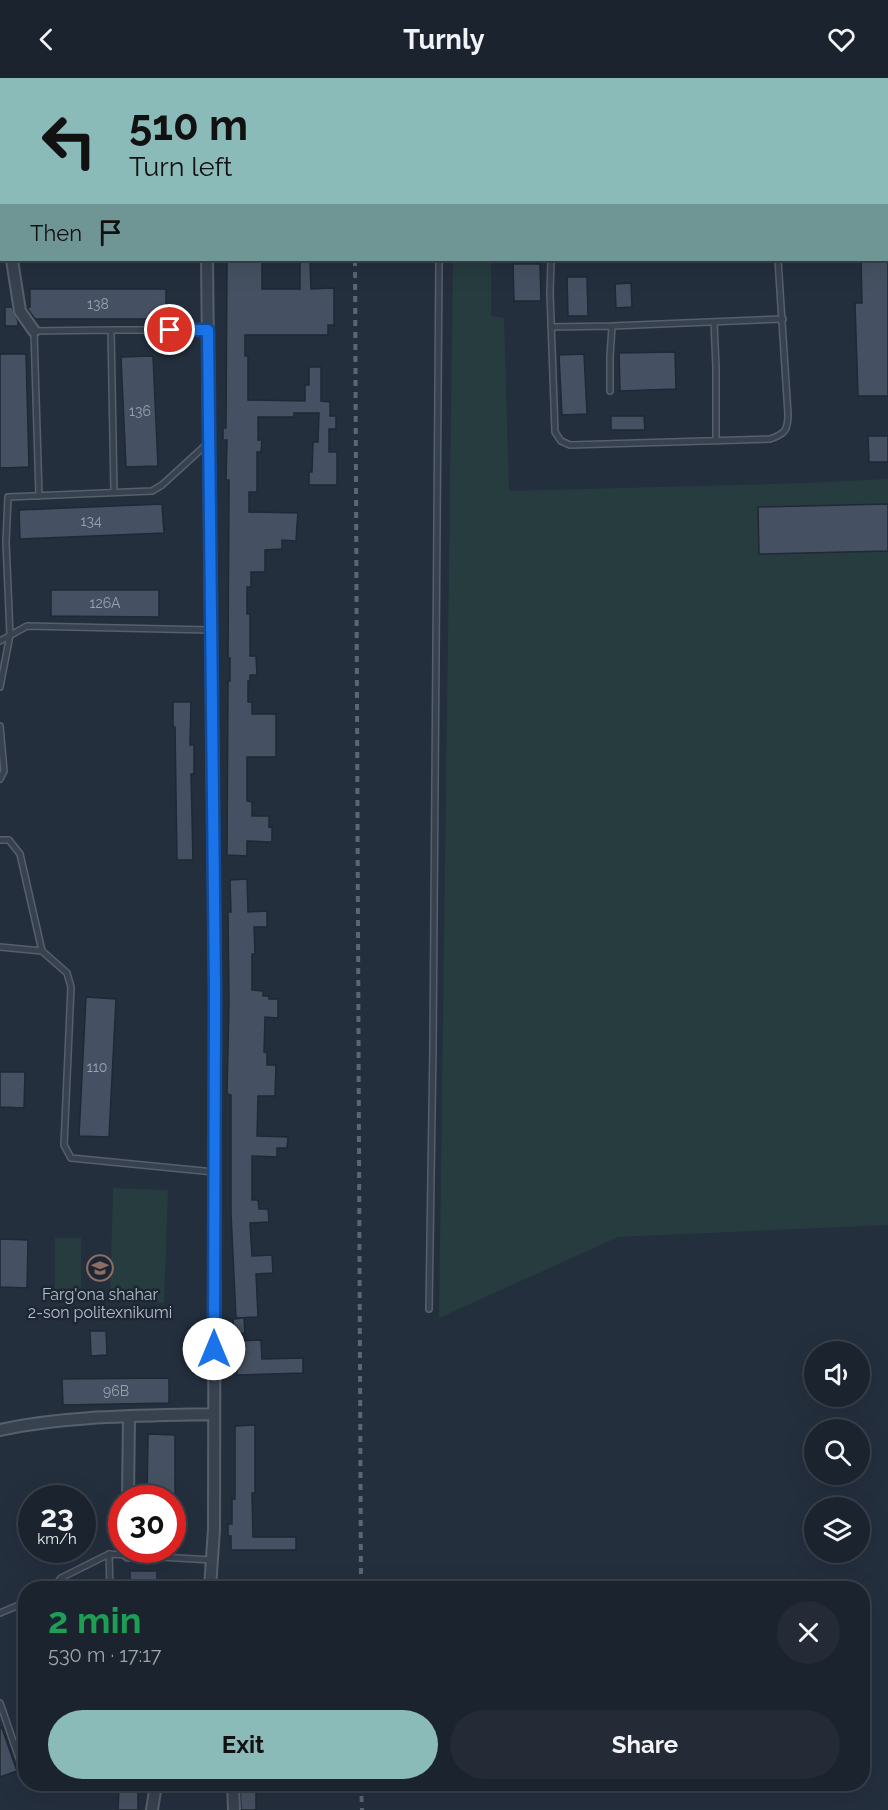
<!DOCTYPE html>
<meta charset="utf-8">
<style>
body{margin:0;font-family:Raleway,sans-serif;background:#242b36;color:#f1f3f6;height:100vh;display:flex;flex-direction:column;font-size:22px;white-space:nowrap}
*{box-sizing:border-box;margin:0}
p{font-size:20px;color:#a0a4aa}
.icon{flex:none;width:33px;height:33px;fill:none;stroke:currentColor;stroke-width:2;stroke-linecap:round;stroke-linejoin:round}
.map{position:relative;flex:1;overflow:hidden}
.details{position:absolute;left:18px;top:1503px;width:852px;height:210px;display:flex;flex-direction:column;background:#1b232e;border-radius:24px;box-shadow:0 6px 24px #0002,0 0 0 2px #39404a}
.details>*{flex:none}
.hud{position:absolute;left:0px;top:0px;width:888px;height:183px;box-shadow:0 6px 24px #0002,0 0 0 2px #39404a;background:#8bbbb9;color:#111;overflow:hidden}
.tools{position:absolute;left:804px;top:1263px;display:grid;gap:12px}
.tools a{display:grid;place-items:center;width:66px;height:66px;border-radius:50%;background:#1b232e;box-shadow:0 6px 24px #0002,0 0 0 2px #39404a;font-size:30px}
.speed{position:absolute;left:18px;top:1407px;display:flex;gap:12px;font-size:30px;font-weight:700;text-align:center}
.speed>*{display:grid;place-content:center;width:78px;height:78px;border-radius:50%;background:#1b232e;box-shadow:0 6px 24px #0002,0 0 0 2px #39404a;line-height:1}
.speed small{font-size:15px;font-weight:400}
.speed .limit{border:9px solid #d22;background:#fff;color:#111}
.pin{position:absolute;display:grid;place-items:center;width:51px;height:51px;color:#fff;margin:-26px;border:3px solid #fff;border-radius:50%;box-shadow:0 2px 6px #0007}
.me{position:absolute;width:66px;margin:-33px;rotate:0deg;stroke-linejoin:round;filter:drop-shadow(0 0 4px #0008)}
.turn{display:flex;align-items:center;gap:21px;height:126px;padding:0 30px;font-size:27px}
.turn .icon{width:78px;height:78px;stroke-width:2.5}
.turn b{display:block;font-size:42px;line-height:51px}
.then{display:flex;align-items:center;height:57px;padding:0 30px;background:#0003;gap:12px;font-size:22px}
.round{display:grid;place-items:center;flex:none;width:63px;height:63px;border-radius:32px;background:#242b36}
.headline{display:flex;align-items:center;justify-content:space-between;height:102px;padding:0 30px}
h1{font-size:36px;font-weight:700;line-height:45px;color:#1e9e55}
.action{display:flex;gap:12px;margin-top:auto;padding:12px 30px}
.action a{flex:1;height:69px;border-radius:36px;background:#8bbbb9;color:#111;font-size:24px;font-weight:700;line-height:69px;text-align:center}
.action a+a{background:#242b36;color:#f1f3f6}
header{display:flex;justify-content:space-between;align-items:center;height:78px;padding:0 30px;background:#1b232e;font-size:27px;font-weight:700}
.map>svg:first-child{display:block}
.green{fill:#263c3f}
.lines{fill:none;stroke-linecap:round;stroke-linejoin:round}
.canal{stroke:#394c67;stroke-width:14}
.building{fill:#455162;stroke:#1f2835;stroke-width:1.5}
.lane-casing{stroke:#565f6c;stroke-width:8}
.street-casing{stroke:#565f6c;stroke-width:14}
.lane{stroke:#38414e;stroke-width:5}
.street{stroke:#38414e;stroke-width:10}
.rail{stroke:#5a6575;stroke-width:4;stroke-dasharray:6 6;stroke-linecap:butt}
.route-casing{stroke:#114b97;stroke-width:15}
.route{stroke:#1a73e8;stroke-width:10}
.labels{text-anchor:middle;dominant-baseline:central;stroke-width:5;stroke-linejoin:round;paint-order:stroke}
.number-label{font-size:14px;fill:#98a1af}
.poi-label{font-size:16px;fill:#b4bcc9;stroke:#1d2633}
</style>
<header><svg class="icon" aria-label="back" viewBox="0 0 24 24"><path d="M15 5l-7 7 7 7"/></svg>Turnly<svg class="icon" aria-label="heart" viewBox="0 0 24 24"><path d="M12 20l-8-8c-3-5 5-10 8-4 3-6 11-1 8 4z"/></svg></header>
<div class="map">
<svg width="888" height="1732" viewBox="0 0 888 1732">
<rect width="100%" height="100%" fill="#242f3e"/>
<path class="green" d="M453,182H491V238L504,240L509,413L806,405L888,401V1147L618,1159L439,1240Z
M113,1110L168,1112L164,1225L110,1224Z
M55,1160H81V1213H55Z"/>
<g class="lines">
<path class="canal" d="M886,29H888
M0,43H2"/>
</g>
<path class="building" d="M227,182H262V211H300V182H310L311,211L334,210V247H328V257H245V278H248V322L305,323V307H309V289H321V323L330,324V338H336V351H329V374H337V407H309V394H312L313,364H318L319,335H294V339H258V362H262L261,374H257V414H249V434L298,435L297,446L296,463L282,462V471L265,472V494H251V509H247V536H250V578H256L257,597H250V603H248V624H252V636H276V679H247V723L252,724V738H269V749L272,748V764L247,763V778L227,777L228,603H230V580H228L229,414V402H226L227,362H223V350H226Z
M861,182H888V318H858L855,225H862Z
M513,186H540L541,223H514Z
M567,199H587L588,238H568Z
M631,205L632,229L616,230L615,206Z
M30,211H166V241H35L27,230L30,229Z
M5,229H12L18,243V248H5Z
M675,274L676,311L620,313L619,275Z
M0,276H26L29,389L0,390Z
M584,276L587,336L562,337L559,277Z
M153,278L158,388L126,389L121,279Z
M611,338H644L645,352H611Z
M868,358H888V384H869Z
M162,426L164,455L20,461L19,432Z
M888,426V473L759,476L758,429Z
M51,512H159V539L51,538Z
M173,624H191L190,667H194V696H191L193,782H177L175,649H173Z
M247,801L248,834L267,833V849H254L255,876H252V912L263,913V918H269V921H278V940L265,939L264,974L267,975V987H276L275,1018H258L257,1058L288,1059L287,1070H277V1079L252,1078V1122H258L259,1131H268L269,1144L250,1145L252,1178L272,1177L273,1195L256,1196L258,1239L236,1240L231,1135V1017L227,1016L229,925L228,834H231L230,802Z
M86,919L116,921L109,1059L79,1058Z
M0,994H25L24,1030L0,1029Z
M0,1161L28,1162L27,1210L0,1209Z
M244,1240L245,1255L234,1256L233,1241Z
M90,1253H106L107,1277L91,1278Z
M261,1262L262,1281L303,1280V1295L237,1297L236,1263Z
M169,1300V1325L63,1327L62,1301Z
M255,1347V1415H252L253,1459H296V1472H231V1458H228V1446H232V1421H235V1348Z
M148,1356L175,1357V1420H147Z
M130,1493H157V1510H130Z
M0,1650H2L17,1693L0,1699Z
M240,1706H256V1732H241Z
M119,1709L138,1710V1732H118Z"/>
<g class="lines">
<g class="lane-casing">
<path id="lane" d="M395,0L396,2
M886,58H888
M886,80H888
M551,182L550,215L555,354L561,363L570,367L770,361C785,356 788,352 788,336L778,182
M714,244L716,289V363
M551,249L612,248L783,241
M111,252H208
M610,313V279L612,248
M39,418L34,253L111,252L114,414
M0,563L27,548L210,552
M0,609L10,557L6,464L8,419L152,413L162,407L208,365
M0,648L4,693L0,701
M0,762H9L20,776L42,873
M0,869L42,873L67,895L71,909L64,1067L71,1080L214,1094
M429,1231L433,968L439,182
M53,1510L61,1500L109,1476
M110,1510L109,1476L212,1482
M0,1535L26,1524
M0,1625L22,1689"/>
</g>
<g class="street-casing">
<path id="street" d="M185,0L193,2
M205,0V2
M116,2L145,0
M0,7H2
M0,142H2
M12,182L20,233L34,253
M207,182L215,913L214,1451L210,1510
M0,1352C67,1337 145,1338 214,1336
M128,1420L129,1338
M128,1477V1472
M233,1706L234,1732
M152,1732L156,1706"/>
</g>
<use href="#lane" class="lane"/>
<use href="#street" class="street"/>
<path class="rail" d="M354,0V2
M355,182L361,1510
M361,1706L362,1732"/>
</g>
<g class="lines">
<g class="route-casing">
<path id="route" d="M170,252H208L215,913L214,1271"/>
</g>
<use href="#route" class="route"/>
</g>
<defs>
<g id="university-ring" transform="scale(1.35)"><circle r="9.5" fill="#1d2633" stroke="#8d6e63" stroke-width="1.5"/><path d="M0-5L7-2L0 1L-7-2ZM-4 1L0 2.5L4 1V4Q0 6-4 4Z" fill="#8d6e63"/></g>
</defs>
<g fill-rule="evenodd">
<use href="#university-ring" x="100" y="1190"/>
</g>
<g class="labels">
<g class="number-label">
<text x="98" y="226">138</text>
<text x="140" y="333">136</text>
<text x="91" y="443">134</text>
<text x="105" y="525">126А</text>
<text x="97" y="989">110</text>
<text x="116" y="1313">96В</text>
</g>
<g class="poi-label">
<text x="100" y="1216">Farg'ona shahar<tspan x="100" dy="18">2-son politexnikumi</tspan></text>
</g>
</g>
</svg>
<div class="tools">
<a><svg class="icon" aria-label="sound" viewBox="0 0 24 24"><path d="M4 9h4l5-4v14l-5-4H4zM17 9q2 3 0 6"/></svg></a>
<a><svg class="icon" aria-label="search" viewBox="0 0 24 24"><circle cx="10" cy="10" r="6"/><path d="M15 15l6 6"/></svg></a>
<a><svg class="icon" aria-label="layers" viewBox="0 0 24 24"><path d="M12 4l9 5-9 5-9-5zM3 14l9 5 9-5"/></svg></a>
</div>
<div class="speed"><div>23<small>km/h</small></div><div class="limit">30</div></div>
<div class="pin" style="left:170px;top:252px;background:#d93025"><svg class="icon" aria-label="arrive" viewBox="0 0 24 24"><path d="M6 21V4h12l-3 4 3 4H6"/></svg></div>
<svg class="me" style="left:214px;top:1271px" viewBox="-20 -20 40 40"><circle r="19" fill="#fff"/><path d="M0-13L10 11 0 6-10 11z" fill="#1a73e8"/></svg>
<div class="hud">
<div class="turn"><svg class="icon" aria-label="left" viewBox="0 0 24 24"><path d="M17 20v-9H6M10 6l-5 5 5 5"/></svg><div><b>510 m</b>Turn left</div></div>
<div class="then">Then<svg class="icon" aria-label="arrive" viewBox="0 0 24 24"><path d="M6 21V4h12l-3 4 3 4H6"/></svg></div>
</div>
<section class="details">
<div class="headline"><div><h1>2 min</h1><p>530 m · 17:17</p></div><a class="round"><svg class="icon" aria-label="close" viewBox="0 0 24 24"><path d="M6 6l12 12M18 6L6 18"/></svg></a></div>
<div class="action"><a>Exit</a><a>Share</a></div>
</section>
</div>
